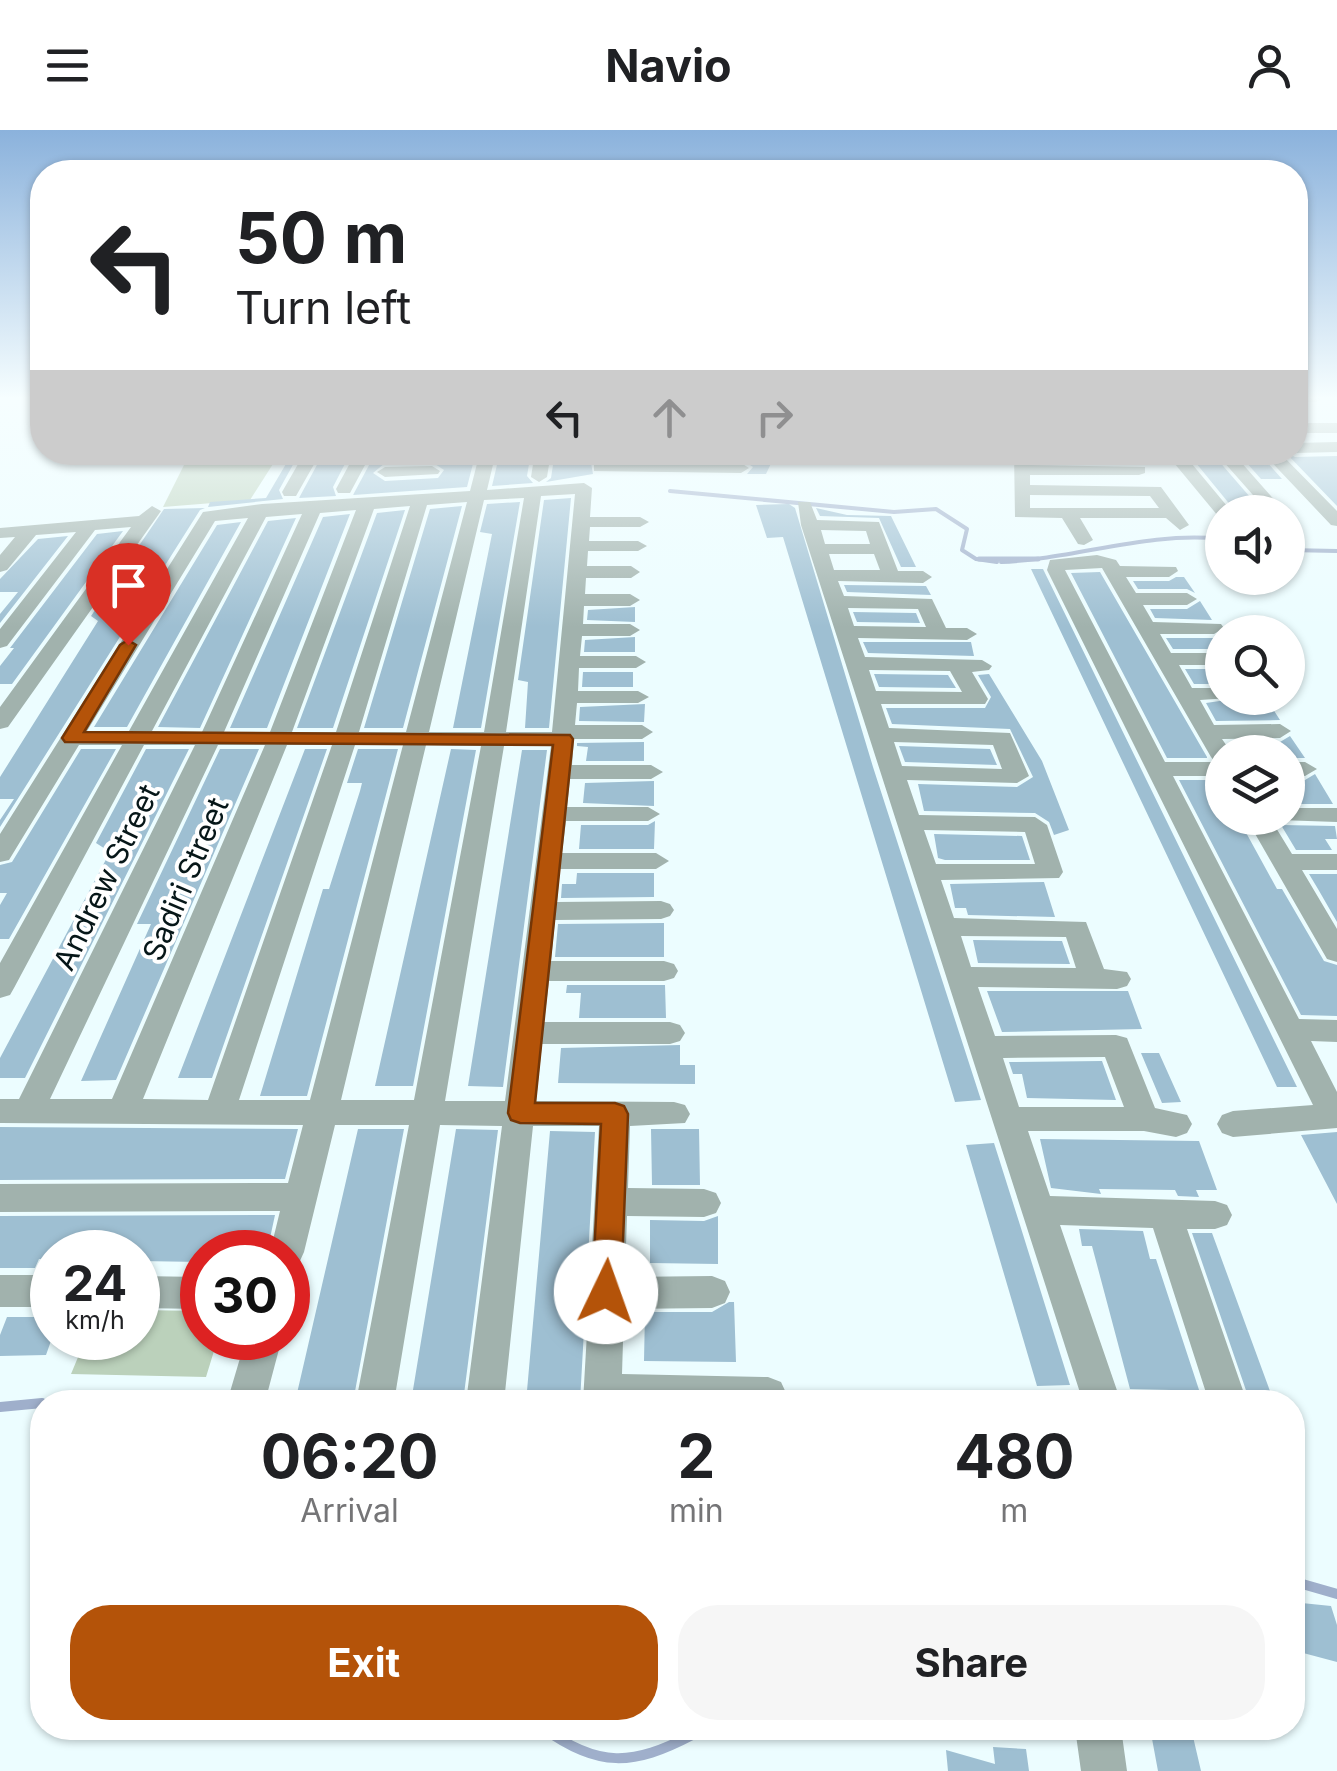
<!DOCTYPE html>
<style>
body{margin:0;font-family:Inter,sans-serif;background:#f6f6f6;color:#202124;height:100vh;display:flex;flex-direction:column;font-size:38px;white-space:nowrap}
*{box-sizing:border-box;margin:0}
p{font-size:32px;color:#757577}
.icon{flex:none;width:55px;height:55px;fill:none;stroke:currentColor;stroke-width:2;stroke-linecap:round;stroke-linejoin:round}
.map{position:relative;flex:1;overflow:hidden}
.sheet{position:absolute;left:30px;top:1260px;width:1275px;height:350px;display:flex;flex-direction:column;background:#fff;border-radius:40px;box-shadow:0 2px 8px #0004}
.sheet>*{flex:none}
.guide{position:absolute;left:30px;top:30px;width:1278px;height:305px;border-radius:40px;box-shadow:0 2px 8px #0004;background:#fff;color:#202124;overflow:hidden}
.buttons{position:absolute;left:1205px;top:365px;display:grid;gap:20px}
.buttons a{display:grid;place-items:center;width:100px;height:100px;border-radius:50%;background:#fff;box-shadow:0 2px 8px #0004;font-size:50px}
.speed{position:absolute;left:30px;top:1100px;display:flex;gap:20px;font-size:50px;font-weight:700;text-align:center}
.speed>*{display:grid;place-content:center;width:130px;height:130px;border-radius:50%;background:#fff;box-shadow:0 2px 8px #0004;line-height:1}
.speed small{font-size:25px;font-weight:400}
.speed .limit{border:15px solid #d22;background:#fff;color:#111}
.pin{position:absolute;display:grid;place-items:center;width:85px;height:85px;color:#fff;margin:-102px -42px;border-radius:50% 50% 50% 0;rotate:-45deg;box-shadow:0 0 10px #0007}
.pin .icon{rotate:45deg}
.me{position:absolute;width:110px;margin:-55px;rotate:3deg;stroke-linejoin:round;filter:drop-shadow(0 0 8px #0008)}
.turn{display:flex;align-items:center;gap:35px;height:210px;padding:0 40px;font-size:45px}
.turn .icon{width:130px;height:130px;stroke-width:2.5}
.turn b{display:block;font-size:70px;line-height:85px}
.lanes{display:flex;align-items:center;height:95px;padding:0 40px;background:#0003;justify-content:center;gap:50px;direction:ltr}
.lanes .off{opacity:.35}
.eta{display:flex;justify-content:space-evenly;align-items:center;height:170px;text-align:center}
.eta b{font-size:60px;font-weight:700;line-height:70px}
.action{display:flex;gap:20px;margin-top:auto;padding:20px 40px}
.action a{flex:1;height:115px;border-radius:40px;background:#b45309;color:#fff;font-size:40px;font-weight:700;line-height:115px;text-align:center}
.action a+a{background:#f6f6f6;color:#202124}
header{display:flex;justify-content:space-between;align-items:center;height:130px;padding:0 40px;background:#fff;font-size:45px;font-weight:700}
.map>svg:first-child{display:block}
.green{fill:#bbd1bb}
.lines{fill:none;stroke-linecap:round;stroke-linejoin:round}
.stream-far2{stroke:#9fafcb;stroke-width:4}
.stream-far1{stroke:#9fafcb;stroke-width:5}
.stream{stroke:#9fafcb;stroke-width:10}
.building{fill:#9ebfd2;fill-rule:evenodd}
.minor{fill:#a1b2ad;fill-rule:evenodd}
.route{fill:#b45309;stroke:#753606;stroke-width:2.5}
.labels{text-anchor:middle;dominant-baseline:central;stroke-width:8;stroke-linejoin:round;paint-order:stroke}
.street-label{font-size:30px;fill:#061618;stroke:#fff}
</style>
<header><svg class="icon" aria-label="menu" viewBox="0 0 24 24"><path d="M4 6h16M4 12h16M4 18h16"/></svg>Navio<svg class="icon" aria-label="person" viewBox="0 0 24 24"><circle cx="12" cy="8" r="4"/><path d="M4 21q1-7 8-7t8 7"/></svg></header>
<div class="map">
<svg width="1337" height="1641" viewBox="0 0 1337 1641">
<rect width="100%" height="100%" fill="#ecfdff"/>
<path class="green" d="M190,323H280L250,370L163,377Z
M138,1180L202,1181V1208H218L206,1247L71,1244L86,1208H138Z"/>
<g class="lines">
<path class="stream-far2" d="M670,361L894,382L936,379L967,399L962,420L976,429L997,432
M1288,420L1337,421
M1001,432C1076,429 1147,401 1222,409"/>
<path class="stream-far1" d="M979,429H1038"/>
<path class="stream" d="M0,1277L42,1273
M1292,1451L1337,1464
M543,1598C598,1638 633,1636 692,1605L693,1598"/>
</g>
<path class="building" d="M293,322H300L279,360L283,369L208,377L210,372L266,368Z
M324,322H351L333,357L336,366L299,368Z
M476,322L467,357L353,365L375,324ZM432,332L444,340L438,348L385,351L373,343L385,333Z
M500,322H531L527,346L533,353L492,356Z
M555,322H747L775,325L766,344H747L753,337L741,329H600L591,333L593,344L546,352L551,348Z
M1187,322H1211L1263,382H1236Z
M1237,322H1258L1282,349H1261Z
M1285,322L1295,327L1337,326V376Z
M571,368L549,598H525L528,552L518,550L544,370Z
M520,372L481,598H453L492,404L480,402L487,374Z
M789,374L795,378L873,637L981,970L955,972L783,407L767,408L756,375Z
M462,376L403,598H364L430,379Z
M205,378L200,380L0,697V690L14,669H0V647L98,491L91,486L164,379Z
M816,378L847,385L891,386L916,437H901L879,388L820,386Z
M405,380L333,598H297L377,383Z
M350,384L267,598H230L323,387Z
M296,388L200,598L158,597L268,391Z
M241,392L127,597H94L217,395Z
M123,401L12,554H0V536L14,518H10L97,404Z
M68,406L0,493V484L18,462H0V449L38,409Z
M1031,439H1043L1297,957H1277Z
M1100,442L1207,627V628H1167L1071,443Z
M1176,447H1184L1195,463L1187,459H1138L1133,451H1169Z
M844,455L926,456L931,465L847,462Z
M1200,471L1212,490L1155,488L1150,479H1187Z
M635,477V492L587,490L588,480Z
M853,482L916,483L920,493L857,492Z
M1221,504L1222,513H1215L1219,519H1173L1166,508H1214Z
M635,507V522H584L585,510Z
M863,512H971L974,526L868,523Z
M1185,539H1222V554H1194Z
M583,542H633V557H582Z
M874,544L948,545L956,558L879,557Z
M989,544L1042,631L1069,700L1054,705L1049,692L1035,683L924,681L918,654L1017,657L1033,647L1010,599L892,594L886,578H985L991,567L978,545Z
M1233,569L1267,570L1280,590L1216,591L1206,573Z
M645,574L644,592L579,591L580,577Z
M1290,606L1305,628H1288V622H1236L1229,613L1280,612Z
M644,612V631H586L588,617L577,616V613Z
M899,616L990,619L997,635L905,632Z
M81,619H116L9,809H0V775L7,763H0V735L12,732Z
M146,619H189L25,948H0V928L110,722L96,713Z
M220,619H259L116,950L81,951L151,794H137Z
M305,619H327L212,948H178Z
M358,619H398L307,966H260L323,759H329L360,661L362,653H347Z
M451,619L476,620L413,956H375Z
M522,620H547L503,957L468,956Z
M1315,644L1333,674H1288V650H1305Z
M1179,650H1218L1222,657V688H1238L1277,759H1282L1324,831L1337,835V886L1301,885Z
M654,651V676L583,673L585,653Z
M655,691L654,719H579L581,695H648Z
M1281,695L1335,696L1337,709H1325L1332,720H1296Z
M934,704L1022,706L1030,730H945L938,728Z
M577,743H654V767L561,768L562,754H576Z
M1309,744H1337V792L1318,759Z
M1044,752L1055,787L968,785L966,778H955L950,754Z
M664,793V827H555L558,794Z
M973,810L1062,811L1070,834L978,833Z
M567,855H665L666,888H579L581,863H566Z
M987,861H1128L1142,899L1002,902Z
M680,915V935H695V954L558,953L561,918Z
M1141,923H1159L1181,972L1162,973Z
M1102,931L1116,970L1027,968L1022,944H1013L1009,932Z
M0,997L298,999L285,1049L0,1050Z
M358,999H404L353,1272H295Z
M456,999L498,1000L463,1272H411Z
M651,999H699L700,1055H652Z
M550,1001L595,1002L580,1272H526Z
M1337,1002V1074L1301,1005Z
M1040,1009L1199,1011L1217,1060H1196L1199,1067L1178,1066L1175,1060L1099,1059L1101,1064L1051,1058Z
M994,1013L1020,1095L1070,1255L1037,1256L966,1015Z
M275,1085L267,1122H202V1132L138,1131V1122H52V1130L39,1129L35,1138H0V1086Z
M718,1086V1134L650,1133V1090L704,1091Z
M1079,1099L1143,1101L1150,1129H1156L1203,1272H1175L1171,1260L1130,1259L1092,1116H1082Z
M1192,1103H1212L1274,1272H1250Z
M729,1172H734L736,1232L644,1231L645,1182H712Z
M7,1187H52V1208L46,1225L0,1226V1205Z
M1292,1472L1331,1476L1337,1495V1532L1292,1520Z
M1150,1598H1191L1201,1641H1158Z
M993,1617L1026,1619L1029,1641H948L946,1620L995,1634Z"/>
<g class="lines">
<path class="minor" d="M1295,267H1323V268L1316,272H1295Z
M1295,293H1337V303H1295Z
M1337,312V322L1295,323L1294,322L1295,313Z
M305,322H321L296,366H284L282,362Z
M356,322H372L350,363H338L336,359Z
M480,322H496L487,360L584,353L592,358L590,387H640L649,392L640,397H590L589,411H638L647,416L638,421H588L587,436H631L640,442L631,448H586L585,464H630L640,470L630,476H584L583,494H630L640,500L630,506H582L580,526H636L646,532L636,538H579L578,561H638L649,567L638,573H577L575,595H642L653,602L642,609H574L572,635H651L663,642L651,649H570L567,677H648L660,684L648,691H566L562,723H656L669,731L656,739H560L557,772L661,771L670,774L674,780L670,786L661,789L555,790L551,831H664L674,834L678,841L674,848L664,851H549L544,892H670L680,895L685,903L680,911L670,914H542L536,971L674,972L685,975L690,984L685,993L630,996L628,1058L704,1059L716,1063L721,1073L716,1083L704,1087L627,1086L625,1147L712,1146L725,1151L730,1162L725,1173L712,1178L624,1179L622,1244L768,1247L781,1252L787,1265L784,1272H583L599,996H533L504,1272H466L502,996L440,995L394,1272H356L409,995H335L304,1122L299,1133L288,1137V1122H270L280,1081L0,1082V1054L288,1053L303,995L0,993V969H19L195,615H144L14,858L10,865L0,868V833L122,615H79L9,730L0,732V704L203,382L262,374L470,361ZM575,364L552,602H506L541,366ZM524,368L484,602H429L484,370ZM467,372L406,602H359L427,375ZM410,376L336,602H292L374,379ZM356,380L270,602H224L320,383ZM302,384L202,602L152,601L266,387ZM248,388L129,601H87L215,391ZM218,615H265L112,969H50ZM287,615H332L208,970L143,969ZM355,615H403L310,970H239ZM426,615L481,616L414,970H341ZM504,616H551L505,971H445Z
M535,322H551L547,347L539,352L531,347Z
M1014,322H1030V335L1145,337V343L1139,345H1030V355L1161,357L1189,395L1180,400L1166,388H1080L1093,410L1084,415L1078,414L1062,388L1015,387ZM1030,365L1150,366L1159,378H1030Z
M1165,322H1182L1232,382L1218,386Z
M1215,322H1232L1285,382H1268Z
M1262,322H1279L1337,381V396L1331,395Z
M600,333H741L749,338L741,343L594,341V335Z
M432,336L440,341L438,344L385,347L377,342L385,337Z
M798,372H810L817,390L879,392L898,441H923L932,447L923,453L838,451L844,466L932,469L946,498H967L977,504L967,510L858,508L865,527L982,530L992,536L989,540L972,542L988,569L985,574H881L889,598L1010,603L1029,646L1017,653L907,650L919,685L1035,687L1047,695L1063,742L1059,748L941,750L954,788L1086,792L1104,839L1127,842L1131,849L1127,856L1117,859L978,857L995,906L1116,905L1127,908L1155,978L1187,985L1192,994L1187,1003L1176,1007L1144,1001H1028L1050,1066L1215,1071L1227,1075L1232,1085L1227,1095L1215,1099H1187L1247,1272H1209L1153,1098L1060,1095L1121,1272H1083L801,395ZM821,400L866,401L870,414H825ZM829,424H874L880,440H834ZM848,478L918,479L926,497L854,496ZM869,540L950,541L962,562L876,561ZM894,612L993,615L1002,639L902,636ZM924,700L1025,702L1035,734H936ZM961,806L1066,807L1076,838L971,837ZM1105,927L1124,977H1019L1003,928Z
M152,376L161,381L8,597L0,599V577L131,397L95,400L7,516L0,518V499L76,402L36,405L7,440L0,442V425L15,407L0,408V398L139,386Z
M1097,425L1116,430L1120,436L1176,437L1178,441L1169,447H1126L1136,463H1187L1197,469L1187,475H1143L1153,492L1221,494L1224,498L1214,504H1160L1171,523H1222V535H1179L1192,558H1222V568H1230L1200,570L1214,595L1280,594L1291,601L1280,608L1222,609L1231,622H1222V646H1173L1299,889L1337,890V912L1311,911L1337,962V998L1233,1007L1222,1003L1217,994L1222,985L1233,981L1313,975L1047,440L1050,430ZM1102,438L1211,627L1215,632H1165L1065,440Z
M1288,632H1305L1317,639L1305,646H1288Z
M1288,678H1337V692L1279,690L1278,688H1288Z
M1246,688H1270L1292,724H1337V740H1302L1337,799V832L1327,829Z
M0,1145H52V1177H0Z
M138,1146L202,1147V1179L138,1178Z
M246,1208H282L265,1272H227Z
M1075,1598H1121L1127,1641H1081Z"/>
</g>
<linearGradient id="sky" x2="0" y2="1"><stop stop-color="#8bb2dc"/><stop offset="0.54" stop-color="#f6feff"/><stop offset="1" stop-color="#f6feff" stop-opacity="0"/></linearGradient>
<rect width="1337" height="497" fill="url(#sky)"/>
<path class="route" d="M128,510L136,515L84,602L570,605L573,609L535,973H615L624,976L628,984L621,1162L617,1172L606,1176L596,1172L592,1162L601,994L520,993L511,990L508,983L553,615L65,612L62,608L120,515Z"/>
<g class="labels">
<g class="street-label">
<text transform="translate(106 747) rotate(-64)">Andrew Street</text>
<text transform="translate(185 749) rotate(-67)">Sadiri Street</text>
</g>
</g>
</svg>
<div class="buttons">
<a><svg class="icon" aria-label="sound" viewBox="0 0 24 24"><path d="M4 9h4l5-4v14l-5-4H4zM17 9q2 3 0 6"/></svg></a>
<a><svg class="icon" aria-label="search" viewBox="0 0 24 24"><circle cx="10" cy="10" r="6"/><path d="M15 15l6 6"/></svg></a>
<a><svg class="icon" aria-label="layers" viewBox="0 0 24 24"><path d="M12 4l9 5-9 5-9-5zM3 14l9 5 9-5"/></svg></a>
</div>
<div class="speed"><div>24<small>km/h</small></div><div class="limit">30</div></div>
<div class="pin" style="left:128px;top:515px;background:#d93025"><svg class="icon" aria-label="arrive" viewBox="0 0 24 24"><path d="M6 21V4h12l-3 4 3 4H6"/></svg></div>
<svg class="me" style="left:606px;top:1162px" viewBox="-20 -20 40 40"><circle r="19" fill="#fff"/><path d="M0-13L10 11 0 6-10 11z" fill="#b45309"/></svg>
<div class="guide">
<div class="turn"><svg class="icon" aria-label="left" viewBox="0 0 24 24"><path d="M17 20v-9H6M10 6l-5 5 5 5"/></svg><div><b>50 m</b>Turn left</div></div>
<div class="lanes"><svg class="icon" aria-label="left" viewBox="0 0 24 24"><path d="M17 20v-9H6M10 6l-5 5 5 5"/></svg><svg class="icon off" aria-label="ahead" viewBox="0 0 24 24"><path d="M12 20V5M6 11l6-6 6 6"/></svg><svg class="icon off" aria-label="right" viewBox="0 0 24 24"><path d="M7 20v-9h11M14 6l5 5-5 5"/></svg></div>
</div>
<section class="sheet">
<div class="eta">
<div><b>06:20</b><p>Arrival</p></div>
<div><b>2</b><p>min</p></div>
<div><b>480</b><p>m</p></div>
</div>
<div class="action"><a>Exit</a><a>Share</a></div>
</section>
</div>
